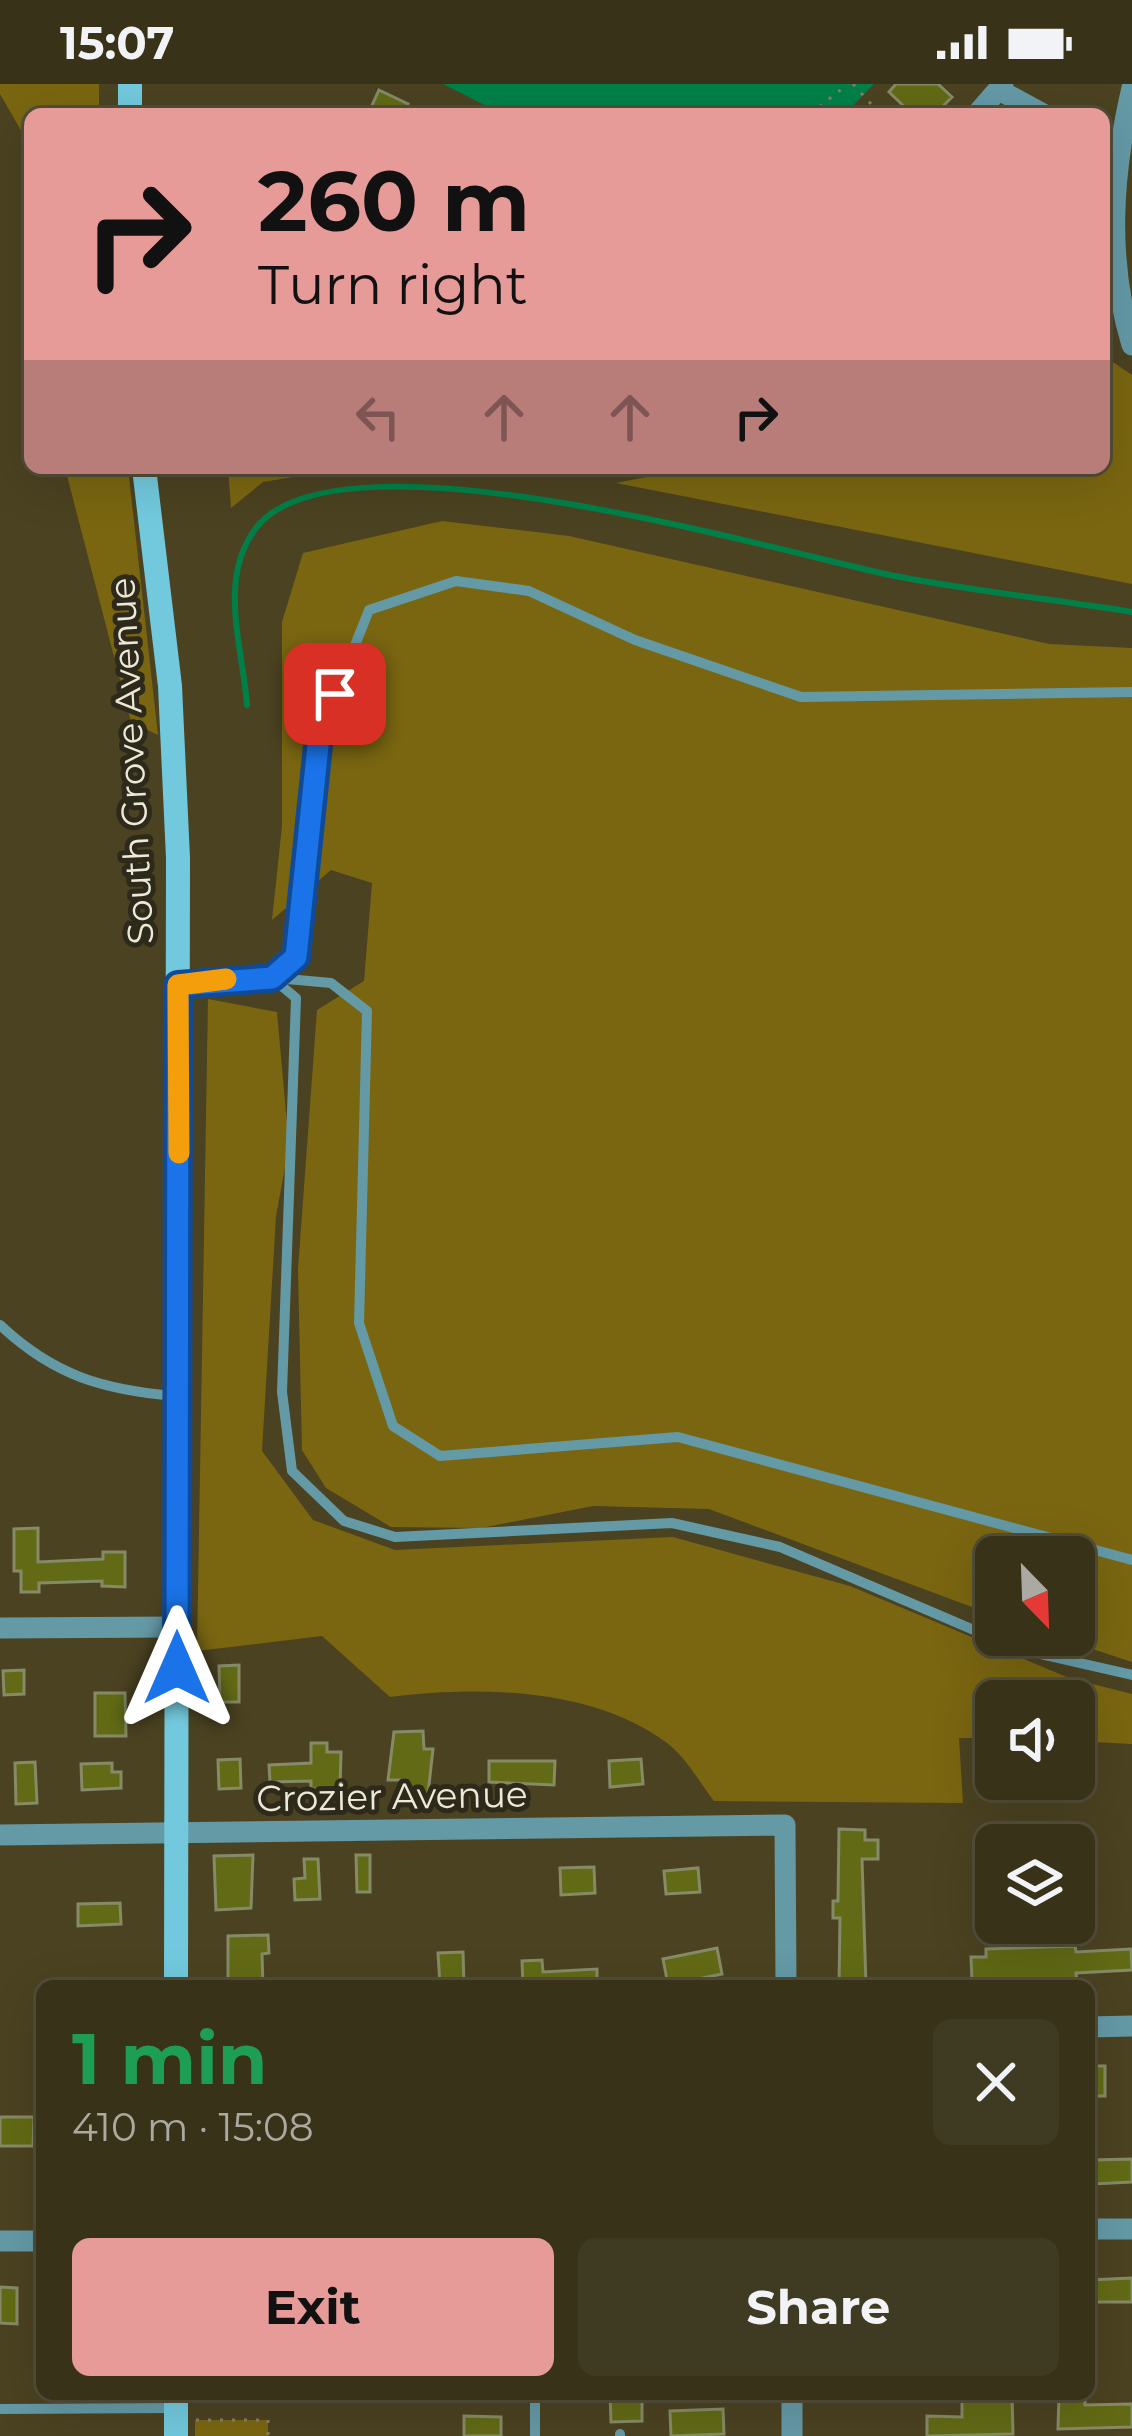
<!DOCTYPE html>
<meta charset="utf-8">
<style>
body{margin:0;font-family:Montserrat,sans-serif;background:#3f3a22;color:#f1f3f6;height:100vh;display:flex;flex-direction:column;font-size:45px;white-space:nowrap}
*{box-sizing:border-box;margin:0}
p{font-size:39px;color:#abaaa2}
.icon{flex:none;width:66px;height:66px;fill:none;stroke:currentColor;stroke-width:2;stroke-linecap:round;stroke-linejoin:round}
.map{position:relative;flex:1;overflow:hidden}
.side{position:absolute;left:36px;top:1896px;width:1059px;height:420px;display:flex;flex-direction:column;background:#383219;border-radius:18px;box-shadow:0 12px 48px #0002,0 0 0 3px #524d38}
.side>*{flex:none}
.hud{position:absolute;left:24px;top:24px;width:1086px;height:366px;border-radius:18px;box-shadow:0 12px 48px #0002,0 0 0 3px #524d38;background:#e69b98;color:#111;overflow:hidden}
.needle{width:78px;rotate:157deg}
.controls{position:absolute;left:975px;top:1452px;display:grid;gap:24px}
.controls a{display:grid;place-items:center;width:120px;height:120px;border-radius:18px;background:#383219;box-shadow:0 12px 48px #0002,0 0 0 3px #524d38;font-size:60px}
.pin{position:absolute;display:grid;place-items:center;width:102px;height:102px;color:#fff;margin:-51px;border-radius:24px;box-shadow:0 6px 18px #0006}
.me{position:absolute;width:132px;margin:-66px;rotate:0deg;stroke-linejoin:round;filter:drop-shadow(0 0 9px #0008)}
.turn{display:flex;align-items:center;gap:42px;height:252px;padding:0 36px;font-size:54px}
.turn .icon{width:156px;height:156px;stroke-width:2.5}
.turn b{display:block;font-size:84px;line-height:102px}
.lanes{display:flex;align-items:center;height:114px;padding:0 36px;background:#0003;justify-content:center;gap:60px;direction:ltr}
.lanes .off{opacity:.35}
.round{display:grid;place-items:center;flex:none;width:126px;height:126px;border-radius:18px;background:#3f3a22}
.head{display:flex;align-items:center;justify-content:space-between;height:204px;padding:0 36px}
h1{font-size:72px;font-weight:700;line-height:90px;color:#1e9e55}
.button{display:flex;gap:24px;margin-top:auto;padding:24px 36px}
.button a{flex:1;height:138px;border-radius:18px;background:#e69b98;color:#111;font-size:48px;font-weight:700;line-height:138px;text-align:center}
.button a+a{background:#3f3a22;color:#f1f3f6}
.status{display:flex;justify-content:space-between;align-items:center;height:84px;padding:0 60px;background:#383219;direction:ltr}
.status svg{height:33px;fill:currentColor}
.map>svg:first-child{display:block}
.green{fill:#7a6611}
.water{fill:#008048}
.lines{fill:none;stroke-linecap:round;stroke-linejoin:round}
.stream{stroke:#008048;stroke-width:6}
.building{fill:#626a15;stroke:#858a67;stroke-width:3}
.path{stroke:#857e62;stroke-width:3;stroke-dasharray:3 9;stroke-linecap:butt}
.lane{stroke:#6499a6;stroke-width:10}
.street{stroke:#6499a6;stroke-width:21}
.secondary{stroke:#72c9dd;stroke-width:24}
.route-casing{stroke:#114b97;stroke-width:30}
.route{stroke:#1a73e8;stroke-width:21}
.slow{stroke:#f59e0b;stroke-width:21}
.labels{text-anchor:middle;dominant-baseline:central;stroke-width:10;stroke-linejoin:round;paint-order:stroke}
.street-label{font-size:36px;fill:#ede9d6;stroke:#2d291b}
</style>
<div class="status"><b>15:07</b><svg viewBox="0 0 49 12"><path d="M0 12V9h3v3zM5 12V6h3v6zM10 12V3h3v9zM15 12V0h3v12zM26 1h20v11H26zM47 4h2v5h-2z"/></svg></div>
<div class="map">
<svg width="1132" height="2352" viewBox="0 0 1132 2352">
<rect width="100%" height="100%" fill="#4b4221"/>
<path class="green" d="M0,0H99V30H30V62L0,10Z
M1104,272L1132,291V500L616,399L692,384H1104Z
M65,384H128L158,651L131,638Z
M228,384H346L263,398L231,424Z
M442,437L569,452L1049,560L1132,564V1578L1050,1551H1074V1473H996V1532L709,1425L593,1422L481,1444L391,1443L326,1404L302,1366L298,1185L317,926L364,897L372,799L331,786L272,836L282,742V538L303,469Z
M208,915L277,928L289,1062L276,1132L262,1367L313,1436L395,1466L673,1453L850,1502L1069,1594L1132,1610V1660L1074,1657V1617H996V1654H959L963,1719L714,1717C700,1699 685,1672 667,1659C592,1603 478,1602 390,1613L322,1552L197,1567Z
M195,2336H268V2352H195Z"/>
<path class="water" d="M443,0H874L845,30H502Z"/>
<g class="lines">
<path class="stream" d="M247,621C243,564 217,495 256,444C337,338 772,466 890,491C970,507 1052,515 1132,528"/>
</g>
<path class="building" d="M896,0H938L952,13L935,30H912L889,8Z
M379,6L408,20L403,30H368Z
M38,1444V1478L103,1475V1468H125V1503L102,1502V1497L39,1499V1508H21V1487H14V1445Z
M239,1581V1618H220L219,1582Z
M24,1586V1610L4,1611L3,1587Z
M95,1609H125L126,1652H95Z
M423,1647L424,1665H433L428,1710L404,1711V1696H388L394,1648Z
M311,1659H327V1668H341L340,1705H311V1697L270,1698L269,1681L311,1679Z
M240,1675L241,1704L219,1705L218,1676Z
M641,1675L643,1700L610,1703L609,1677Z
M489,1677H555L554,1701L489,1698Z
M35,1678L37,1719L16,1720L15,1679Z
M112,1679V1688H121V1704L82,1706L81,1680Z
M839,1745L865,1746V1756H878V1775H862L866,1902H839L840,1834H833V1817H838Z
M253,1771L251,1824L216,1826L214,1772Z
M356,1771H370V1808H357Z
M304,1775H318L320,1815L295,1816L294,1795L305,1794Z
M594,1783L595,1809L561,1811L560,1784Z
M698,1784L700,1808L666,1810L664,1787Z
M120,1819L121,1840L78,1842V1820Z
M268,1851L269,1869L262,1870L263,1902H228V1852Z
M1075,1862L1076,1868L1131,1865L1132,1886L1076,1889L1077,1898L972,1897L971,1873H986V1865Z
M717,1864L722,1890L668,1901L663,1875Z
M463,1868L464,1902H440L438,1869Z
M542,1876L543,1888L597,1885V1902H523L522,1877Z
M1089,1982H1105V2012H1089Z
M0,2033H34L33,2062H0Z
M1132,2075V2098L1094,2100L1093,2076Z
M1132,2194V2218H1089V2196Z
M0,2203L17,2204V2240L0,2239Z
M610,2310H642V2337L611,2338Z
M962,2310H1012L1013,2350L927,2352V2332L962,2333Z
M1059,2310H1085V2321L1132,2320V2343L1058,2345Z
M723,2325L724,2350L671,2352L670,2327Z
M464,2332L501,2333V2352H464Z"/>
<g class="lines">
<path class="path" d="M853,0L871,20
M556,24L567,30
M810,30L848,0
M196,2336H268V2352"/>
<path class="lane" d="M272,894L296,873L319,652L369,526L456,497L529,507L635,556L801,613L1132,608
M276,894L331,899L367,927L359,1239L393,1342L440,1372L678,1353L1132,1476
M178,901L272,894L296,914L282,1308L292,1387L344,1437L395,1453L672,1439L780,1463L1018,1565L1132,1591
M0,1241C54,1292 104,1306 175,1312
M535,2311V2352
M0,2325L176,2324
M620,2352V2350"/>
<path class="street" d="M1132,4C1112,90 1106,175 1132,261
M999,6L1043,30
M977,30L1003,0
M0,1544L177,1543
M0,1751L785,1741L786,1902
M1089,1943L1132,1942
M1089,2145H1132
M0,2157H42
M792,2310V2352"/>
<path class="secondary" d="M130,0V30
M144,384L170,602L178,774L176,1902
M176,2310V2352"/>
</g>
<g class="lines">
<g class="route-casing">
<path id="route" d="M177,1584L178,901L272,894L296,873L319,652L335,610"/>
</g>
<use href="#route" class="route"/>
<path class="slow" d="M179,1069L178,901L226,895"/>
</g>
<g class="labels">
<g class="street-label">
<text transform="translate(131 677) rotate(-93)">South Grove Avenue</text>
<text transform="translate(392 1712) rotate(-1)">Crozier Avenue</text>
</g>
</g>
</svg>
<div class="controls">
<a><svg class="needle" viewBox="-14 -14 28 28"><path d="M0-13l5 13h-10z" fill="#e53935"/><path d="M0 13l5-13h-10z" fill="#abaaa2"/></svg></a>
<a><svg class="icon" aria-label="sound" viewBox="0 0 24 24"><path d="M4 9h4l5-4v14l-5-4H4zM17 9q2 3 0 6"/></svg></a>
<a><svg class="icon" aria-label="layers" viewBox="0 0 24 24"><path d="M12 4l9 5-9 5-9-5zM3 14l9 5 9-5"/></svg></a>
</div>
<div class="pin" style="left:335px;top:610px;background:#d93025"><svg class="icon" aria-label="arrive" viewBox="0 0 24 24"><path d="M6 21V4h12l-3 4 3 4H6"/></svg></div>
<svg class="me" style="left:177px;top:1584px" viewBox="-20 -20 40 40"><path d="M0-17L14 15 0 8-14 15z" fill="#1a73e8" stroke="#fff" stroke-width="4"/></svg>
<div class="hud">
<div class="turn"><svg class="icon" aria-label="right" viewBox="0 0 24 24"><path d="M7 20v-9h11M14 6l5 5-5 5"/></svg><div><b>260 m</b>Turn right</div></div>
<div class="lanes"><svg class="icon off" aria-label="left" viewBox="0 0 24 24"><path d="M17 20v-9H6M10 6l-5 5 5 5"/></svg><svg class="icon off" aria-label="ahead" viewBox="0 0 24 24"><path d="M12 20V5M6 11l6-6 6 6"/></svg><svg class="icon off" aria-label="ahead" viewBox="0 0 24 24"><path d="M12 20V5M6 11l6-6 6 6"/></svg><svg class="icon" aria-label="right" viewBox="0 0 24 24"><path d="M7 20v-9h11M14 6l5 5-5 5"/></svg></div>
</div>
<section class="side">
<div class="head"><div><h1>1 min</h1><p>410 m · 15:08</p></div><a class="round"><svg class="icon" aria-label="close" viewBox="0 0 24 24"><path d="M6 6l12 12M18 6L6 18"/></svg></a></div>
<div class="button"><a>Exit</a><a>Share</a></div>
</section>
</div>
